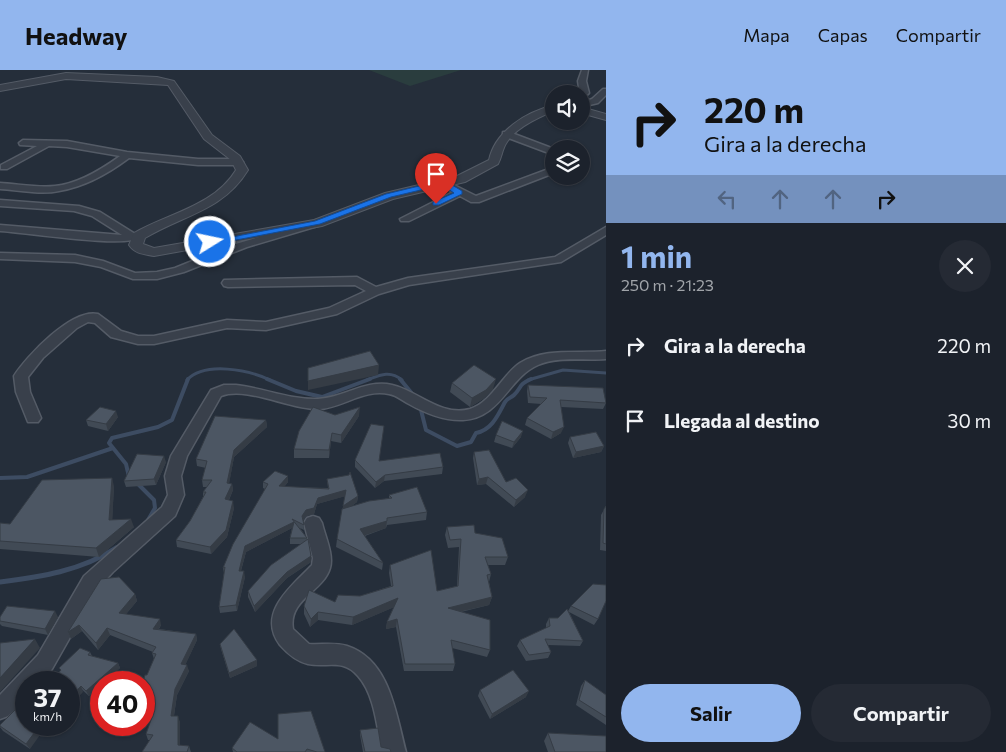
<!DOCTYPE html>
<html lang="es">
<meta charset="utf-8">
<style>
body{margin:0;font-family:Commissioner,sans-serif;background:#252a34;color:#f1f3f6;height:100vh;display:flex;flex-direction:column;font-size:19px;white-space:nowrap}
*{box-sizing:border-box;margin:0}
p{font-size:16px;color:#a0a4a9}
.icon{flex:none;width:28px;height:28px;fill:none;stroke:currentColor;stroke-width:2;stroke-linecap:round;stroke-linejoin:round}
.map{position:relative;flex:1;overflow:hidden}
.sheet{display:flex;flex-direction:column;background:#1c222c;width:400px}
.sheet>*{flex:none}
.banner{background:#92b6ee;color:#111;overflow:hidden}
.controls{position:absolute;left:545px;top:15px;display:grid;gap:10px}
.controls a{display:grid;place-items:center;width:45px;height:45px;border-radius:50%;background:#1c222c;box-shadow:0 1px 4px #0004,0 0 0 1px #3a3f48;font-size:25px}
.speed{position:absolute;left:15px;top:601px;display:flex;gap:10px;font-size:25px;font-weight:700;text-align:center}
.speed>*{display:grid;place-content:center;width:65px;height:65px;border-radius:50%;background:#1c222c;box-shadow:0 1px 4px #0004,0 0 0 1px #3a3f48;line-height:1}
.speed small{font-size:12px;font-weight:400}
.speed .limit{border:8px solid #d22;background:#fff;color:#111}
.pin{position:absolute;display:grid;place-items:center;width:42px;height:42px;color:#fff;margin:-51px -21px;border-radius:50% 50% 50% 0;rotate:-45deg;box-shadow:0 0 5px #0007}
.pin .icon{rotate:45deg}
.me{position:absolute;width:55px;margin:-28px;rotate:80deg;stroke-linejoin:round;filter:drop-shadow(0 0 4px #0008)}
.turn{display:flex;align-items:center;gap:18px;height:105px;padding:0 15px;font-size:22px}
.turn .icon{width:65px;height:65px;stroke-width:2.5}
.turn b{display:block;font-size:35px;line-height:42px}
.lanes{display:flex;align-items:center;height:48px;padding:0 15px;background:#0003;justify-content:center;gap:25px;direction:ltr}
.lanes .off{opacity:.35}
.round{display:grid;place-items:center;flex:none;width:52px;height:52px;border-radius:26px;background:#252a34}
.head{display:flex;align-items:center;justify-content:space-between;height:85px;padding:0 15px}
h1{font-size:30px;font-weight:700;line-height:38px;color:#92b6ee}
.primary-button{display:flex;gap:10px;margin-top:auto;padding:10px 15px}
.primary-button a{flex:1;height:58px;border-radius:30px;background:#92b6ee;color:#111;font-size:20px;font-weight:700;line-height:58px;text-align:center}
.primary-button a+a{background:#252a34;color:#f1f3f6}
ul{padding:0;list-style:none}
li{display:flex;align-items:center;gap:15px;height:75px;padding:0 15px}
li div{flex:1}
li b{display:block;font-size:19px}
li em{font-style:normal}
header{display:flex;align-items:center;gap:30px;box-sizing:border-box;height:70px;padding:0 25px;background:#92b6ee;color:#111}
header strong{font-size:24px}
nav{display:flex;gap:28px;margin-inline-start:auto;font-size:18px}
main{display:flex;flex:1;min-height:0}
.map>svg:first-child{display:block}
.green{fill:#2a3d3e}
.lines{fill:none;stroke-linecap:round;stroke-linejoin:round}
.stream-far2{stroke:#3d4c62;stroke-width:3}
.stream-far1{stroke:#3d4c62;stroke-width:4}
.stream{stroke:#3d4c62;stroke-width:5}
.minor-casing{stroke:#545b66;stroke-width:3}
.tertiary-casing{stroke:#545b66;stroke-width:2}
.minor{fill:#39404b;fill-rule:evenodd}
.tertiary{fill:#39404b;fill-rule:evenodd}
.wall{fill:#414a55}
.shaded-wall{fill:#353c45}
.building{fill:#4c5663;stroke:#353c45}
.route{fill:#1a73e8;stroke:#114b97}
</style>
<header>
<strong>Headway</strong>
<nav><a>Mapa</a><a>Capas</a><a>Compartir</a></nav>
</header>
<main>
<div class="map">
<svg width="606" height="682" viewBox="0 0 606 682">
<rect width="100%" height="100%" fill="#252e3a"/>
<path class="green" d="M369,0H461L410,16Z"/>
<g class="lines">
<path class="stream-far2" d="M187,310C205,291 249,300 270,310
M367,310C380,305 390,300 402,310
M528,310L563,300L606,303"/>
<path class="stream-far1" d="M267,309L296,321L322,327L370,309
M400,309L414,326
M420,336L426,360L457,376L471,372L476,363C492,360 498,345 505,332C507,328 511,328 514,325C522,317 518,315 531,309
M129,407L126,394L109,373L112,368L158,357L172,350L188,309
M0,408L27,407L113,378
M137,413L154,430L155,438L148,450"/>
<path class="stream" d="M0,512C40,507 81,501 116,478"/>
<g class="minor-casing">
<path id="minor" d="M582,0H588L586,11L589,23L581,30L578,11Z
M603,19H606V25L598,33L581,37V33L592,29Z
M503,62H509L554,79V85L503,66Z
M23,70L67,71L127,82L198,89H238L243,92L238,95H198L129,88C109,103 84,117 59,121C41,125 18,120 0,119V113C18,114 38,118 55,116C78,114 102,99 120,86L67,77L49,76L7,99H1V95L37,76L20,75L19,73Z
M554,97V103L479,132H471L460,126L409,151H401L400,149L453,122L440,115V111H446L476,126Z
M0,130L79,136L100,142L140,167C128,179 23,162 0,161V155L122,165L92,146L74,141L0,136Z
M317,150L321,151V155L247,177L184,202L157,209H133L101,197L75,192L0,189V183L75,185L103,191L135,203L157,202L175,198L229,176Z
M606,157V165L561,192L409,215L379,224L337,244L266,260L227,258L154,274H138L111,267L95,253L88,252L77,258L43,288L28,307L30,322L41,348L38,352H28L16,322L14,306C27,286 72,238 98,244L121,261L138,266H154L227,250L266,252L329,238L366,221L355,215L228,217L224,216L222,213L224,210L357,207L376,217L408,208L555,187Z
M606,281V289C584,291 558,286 538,295C508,308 501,348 463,350C444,351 425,343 409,334C403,331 396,325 389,324C365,318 342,338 319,339C290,340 248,316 221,326L187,386L181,406L184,425L175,446L113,502L98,518L52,599L41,612H26V630L8,646L0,649V625L38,585L84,506L162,437L168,425L165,406L171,386L211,320L224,315H236C263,318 290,330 318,329C343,328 366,309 392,315C418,321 441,347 470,339C492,332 502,305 520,293C545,277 578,284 606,281Z
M313,446L319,448L322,453C325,466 334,485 330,498C323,522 288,529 293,559L309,574C321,575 334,572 347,576C390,590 396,644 406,682H382C377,658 375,625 358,606C343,588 327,598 308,594C296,591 288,584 280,575C256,543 292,516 312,495L313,488L304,453L307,448Z"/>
</g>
<g class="tertiary-casing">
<path id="tertiary" d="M66,3L157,7L174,11L212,65L240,86L248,100C223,141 183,145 145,168L143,174L154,178L314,150L385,123L457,106L489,90C495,61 526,42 554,35V41C539,47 516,58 507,72C502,79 502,87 498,94L465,112L393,129L322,156L154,186C144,184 135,184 129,175L134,163C169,143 214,136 236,100L231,90L204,69L168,15L66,9L0,21V15Z
M581,37L606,44V50L581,43Z"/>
</g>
<use href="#minor" class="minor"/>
<use href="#tertiary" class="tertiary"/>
</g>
<path class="wall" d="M452,313L493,319L483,329L470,337L450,322Z
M528,315L606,333L603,339L561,337V363L551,369L525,355L527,348L541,334L528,333L527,321Z
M359,346L341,373L331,371L329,388H294V379Z
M118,347L108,361L88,356L86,350Z
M266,350L267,357L234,387L229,413L232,414L233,420L229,430L234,438L227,467L211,484L177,477L176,470L190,451L203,427V422L207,417H203L202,410L206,398L197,396L196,389Z
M496,365L521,367L512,378L494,372Z
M570,367L604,376L601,382L573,388L568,373Z
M474,382L506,412L525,427L514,437L486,414L477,415L473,388Z
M355,390L379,391L443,397L442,404L384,411L375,418L355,397Z
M166,392L156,415L126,417L124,411Z
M327,409L358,426L357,432L350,437L389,428V425L427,442L426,450L387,455L386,458L365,466L383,493L382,500L336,477L337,469L345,426L317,434L314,444L306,446L303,451L304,460L300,458L307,468L311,486V492L287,508L255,542L248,527V521L301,474H290V468L292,458L246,482L241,501L245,507L237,541L220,543L219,537L224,503L223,498L265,419L263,418V412H288L284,417L328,418Z
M114,416L112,450L134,457L99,487L0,479V453L10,454Z
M606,436V481L600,480L601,445Z
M447,457L475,463L508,487L505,495H488L491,504L489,512L492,527L489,535L461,542L490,580L487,587L452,578L455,594L453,601H404L396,557L386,559L387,552L394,537L352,555L318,550L310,557L304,544V536L335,532L360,526L391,516L389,503L390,495L437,521L457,516L459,477L448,478L445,465Z
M101,509L135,524L137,531L126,544L161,555L159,559L196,564L197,570L185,595L189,601L177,625L174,646L180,652V675L189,676L191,682H142L150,670H148L146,664L152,648H144V612L154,589L152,583L153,582L110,565L98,580L82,561L71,569L68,562Z
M571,536L598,549L594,555L569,542L583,571L580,576L548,575L551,582L548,588L526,591L517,576L520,570L546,558V554L549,548H558L568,541Z
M0,547H58L48,565L2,556L0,554Z
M220,574L257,590V596L230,608L221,579Z
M90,582L92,586L118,593L120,598L89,626L61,601L59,598Z
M585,610L606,625V655L576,635L581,616Z
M480,620L526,627L490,649L478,626Z
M26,629L30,679L3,661L0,657V655Z
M360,660L381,677L391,682H363L360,665Z
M548,663L606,682H548L544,671Z
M278,669L325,682H233L232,678Z"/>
<path class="shaded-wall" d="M379,295L378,305L308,320V311Z
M496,309L493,319L483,329L470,337L472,328Z
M360,337L359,346L341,373V365Z
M116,341L118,347L108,361L106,354Z
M266,350L267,357L234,387L228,420L227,413L234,380Z
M564,357L561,363L551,369L553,362Z
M523,361L521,367L512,378L514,372Z
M332,363L331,371L329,388V380Z
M604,376L601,382L573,388L576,382Z
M164,386L166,392L156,415L154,409Z
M385,405L384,411L375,418L376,412Z
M288,406V412L280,422L279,416Z
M488,407L486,414L477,415L479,409Z
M112,408L114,416L112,458L109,450Z
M232,414L233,420L226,436L225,429Z
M346,420V426L317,434L314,444L306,446L302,452V446L306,440L318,428Z
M528,420L525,427L514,437L516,430Z
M358,426L357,432L343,442V436Z
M233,431L234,438L227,467L211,484L210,477Z
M131,449L134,457L99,487L96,478Z
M387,451L386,458L360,467V459Z
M294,452V457L246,482L239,507V501L245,476Z
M311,486V492L287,508L255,542L254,536L287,502Z
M244,501L245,507L237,541L236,535Z
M135,524L137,531L121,550L119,543Z
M492,527L489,535L445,545L448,538Z
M398,528L397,536L352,555L353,547Z
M55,541L58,547L48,565L45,559Z
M318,542V550L310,557L311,549Z
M160,549L161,555L155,565L153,559Z
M397,549L396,557L386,559L387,552Z
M79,555L82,561L71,569L68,562Z
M107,558L110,565L98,580L96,573Z
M196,564L197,570L183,600L181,594Z
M35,569L40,578L0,622V608Z
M257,590V596L230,608L229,603Z
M118,593L120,598L105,612H101V616L89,626L86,621Z
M187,595L189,601L177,625L173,652L171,646L175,619Z
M81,616L83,622L69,637V629Z
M529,621L526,627L490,649L492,644Z
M178,646L180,652V680L178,675Z
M40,655H47L30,679L26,674Z"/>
<path class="building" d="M370,281L379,295L308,311V298Z
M474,295L496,309L486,320L472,328L452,313Z
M528,315L603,318L606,333L560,330L564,357L553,362L527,348L547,328L530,327Z
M100,337L116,341L106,354L86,350Z
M313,337L335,345L360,337L341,365L332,363L329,380L294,379L299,361Z
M215,346L266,350L234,380L227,413L232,414L225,429L233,431L226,460L210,477L176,470L190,451L206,422H203L212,410H202L207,391L196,389Z
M502,351L523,361L514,372L496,365Z
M371,354L384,356L379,391L440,383L443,397L385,405L376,412L355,390Z
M596,362L604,376L576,382L570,367Z
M489,380L506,412L516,408L528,420L516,430L488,407L479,409L474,382Z
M137,384L164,386L154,409L124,411Z
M275,401L288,406L279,416L329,419L327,409L349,405L350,402L358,426L343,436L346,420L318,428L314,438L306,440L302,446L304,455L292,449L307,468H290L294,452L245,476L239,501H244L236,535L219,537L225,497L223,498L233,474L268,414L263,412Z
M112,408L109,450L131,449L96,478L0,471V453L10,454L42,410Z
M417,417L427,442L387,448V451L360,459L383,493L337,469L342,439L369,431L392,428L389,425Z
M606,436V474L603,473L604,439Z
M474,455L475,463L502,468L508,487H485L491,504L487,505L492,527L448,538L490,550V580L451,570L455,594H405L397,549L387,552L398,528L353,547L318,542L311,549L304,536L309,520L335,532L338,525L360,526L393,516L390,495L431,480L437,521L458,516L461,469L450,470L447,457Z
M308,469L311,486L287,502L254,536L248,521L271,495Z
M119,507L135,524L119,543L160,549L153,559L196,564L181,594L187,595L175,619L171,646H178V675L189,676L187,682H142L153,665L146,664L154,641L144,642V612H143L145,605H147L156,584L152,583L156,577L107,558L96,573L79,555L68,562L101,509Z
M593,514L606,515V531L598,549L571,536Z
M7,536L55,541L45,559L0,551V547Z
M567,539L583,571L545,569L551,582L529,585L520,570L550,556L549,548H558Z
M234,559L257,590L229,603L220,574Z
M35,569L0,608V573Z
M80,578L90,582L88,585L118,593L86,621L81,616L69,629V612H50L61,600L59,598Z
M513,600L529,621L492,644L480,620Z
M585,610L606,625V647L579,630Z
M26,629V655H40L26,674L0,656V655Z
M311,641L325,682H317L307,679L305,682H237L232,678L250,652L278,669V644Z
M378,658L381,677L390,679L391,682H365L360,660Z
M548,663L606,666V682H555Z"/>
<path class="route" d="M444,110L462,121V124L439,135H433V132L454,123L442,115L391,127L320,154L210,175L206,172L315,151L386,124Z"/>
</svg>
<div class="controls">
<a><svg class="icon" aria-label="sound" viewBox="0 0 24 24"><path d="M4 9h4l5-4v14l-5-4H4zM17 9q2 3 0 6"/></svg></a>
<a><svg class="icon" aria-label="layers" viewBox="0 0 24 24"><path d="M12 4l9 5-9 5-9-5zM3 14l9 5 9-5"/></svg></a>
</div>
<div class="speed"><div>37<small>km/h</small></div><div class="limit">40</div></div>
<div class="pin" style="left:436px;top:134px;background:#d93025"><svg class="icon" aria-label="arrive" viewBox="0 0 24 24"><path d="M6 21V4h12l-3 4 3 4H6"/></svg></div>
<svg class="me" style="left:210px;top:172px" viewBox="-20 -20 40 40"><circle r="17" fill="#1a73e8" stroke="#fff" stroke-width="3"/><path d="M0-11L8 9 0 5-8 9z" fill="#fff"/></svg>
</div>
<section class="sheet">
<div class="banner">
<div class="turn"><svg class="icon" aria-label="right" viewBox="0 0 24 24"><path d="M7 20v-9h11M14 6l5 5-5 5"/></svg><div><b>220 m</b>Gira a la derecha</div></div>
<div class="lanes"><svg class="icon off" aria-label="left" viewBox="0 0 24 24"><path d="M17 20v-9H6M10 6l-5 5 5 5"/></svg><svg class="icon off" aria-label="ahead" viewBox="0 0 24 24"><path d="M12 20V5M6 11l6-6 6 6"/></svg><svg class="icon off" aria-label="ahead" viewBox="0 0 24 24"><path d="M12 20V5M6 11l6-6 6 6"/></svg><svg class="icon" aria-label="right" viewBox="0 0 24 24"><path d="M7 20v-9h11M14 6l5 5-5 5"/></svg></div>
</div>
<div class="head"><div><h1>1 min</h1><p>250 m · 21:23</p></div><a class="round"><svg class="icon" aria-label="close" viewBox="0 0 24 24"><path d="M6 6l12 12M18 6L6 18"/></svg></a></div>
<ul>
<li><svg class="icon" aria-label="right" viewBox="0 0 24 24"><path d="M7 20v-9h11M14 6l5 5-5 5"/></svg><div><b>Gira a la derecha</b></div><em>220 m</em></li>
<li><svg class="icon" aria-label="arrive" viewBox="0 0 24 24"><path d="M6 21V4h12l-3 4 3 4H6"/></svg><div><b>Llegada al destino</b></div><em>30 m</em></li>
</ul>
<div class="primary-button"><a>Salir</a><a>Compartir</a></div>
</section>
</main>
